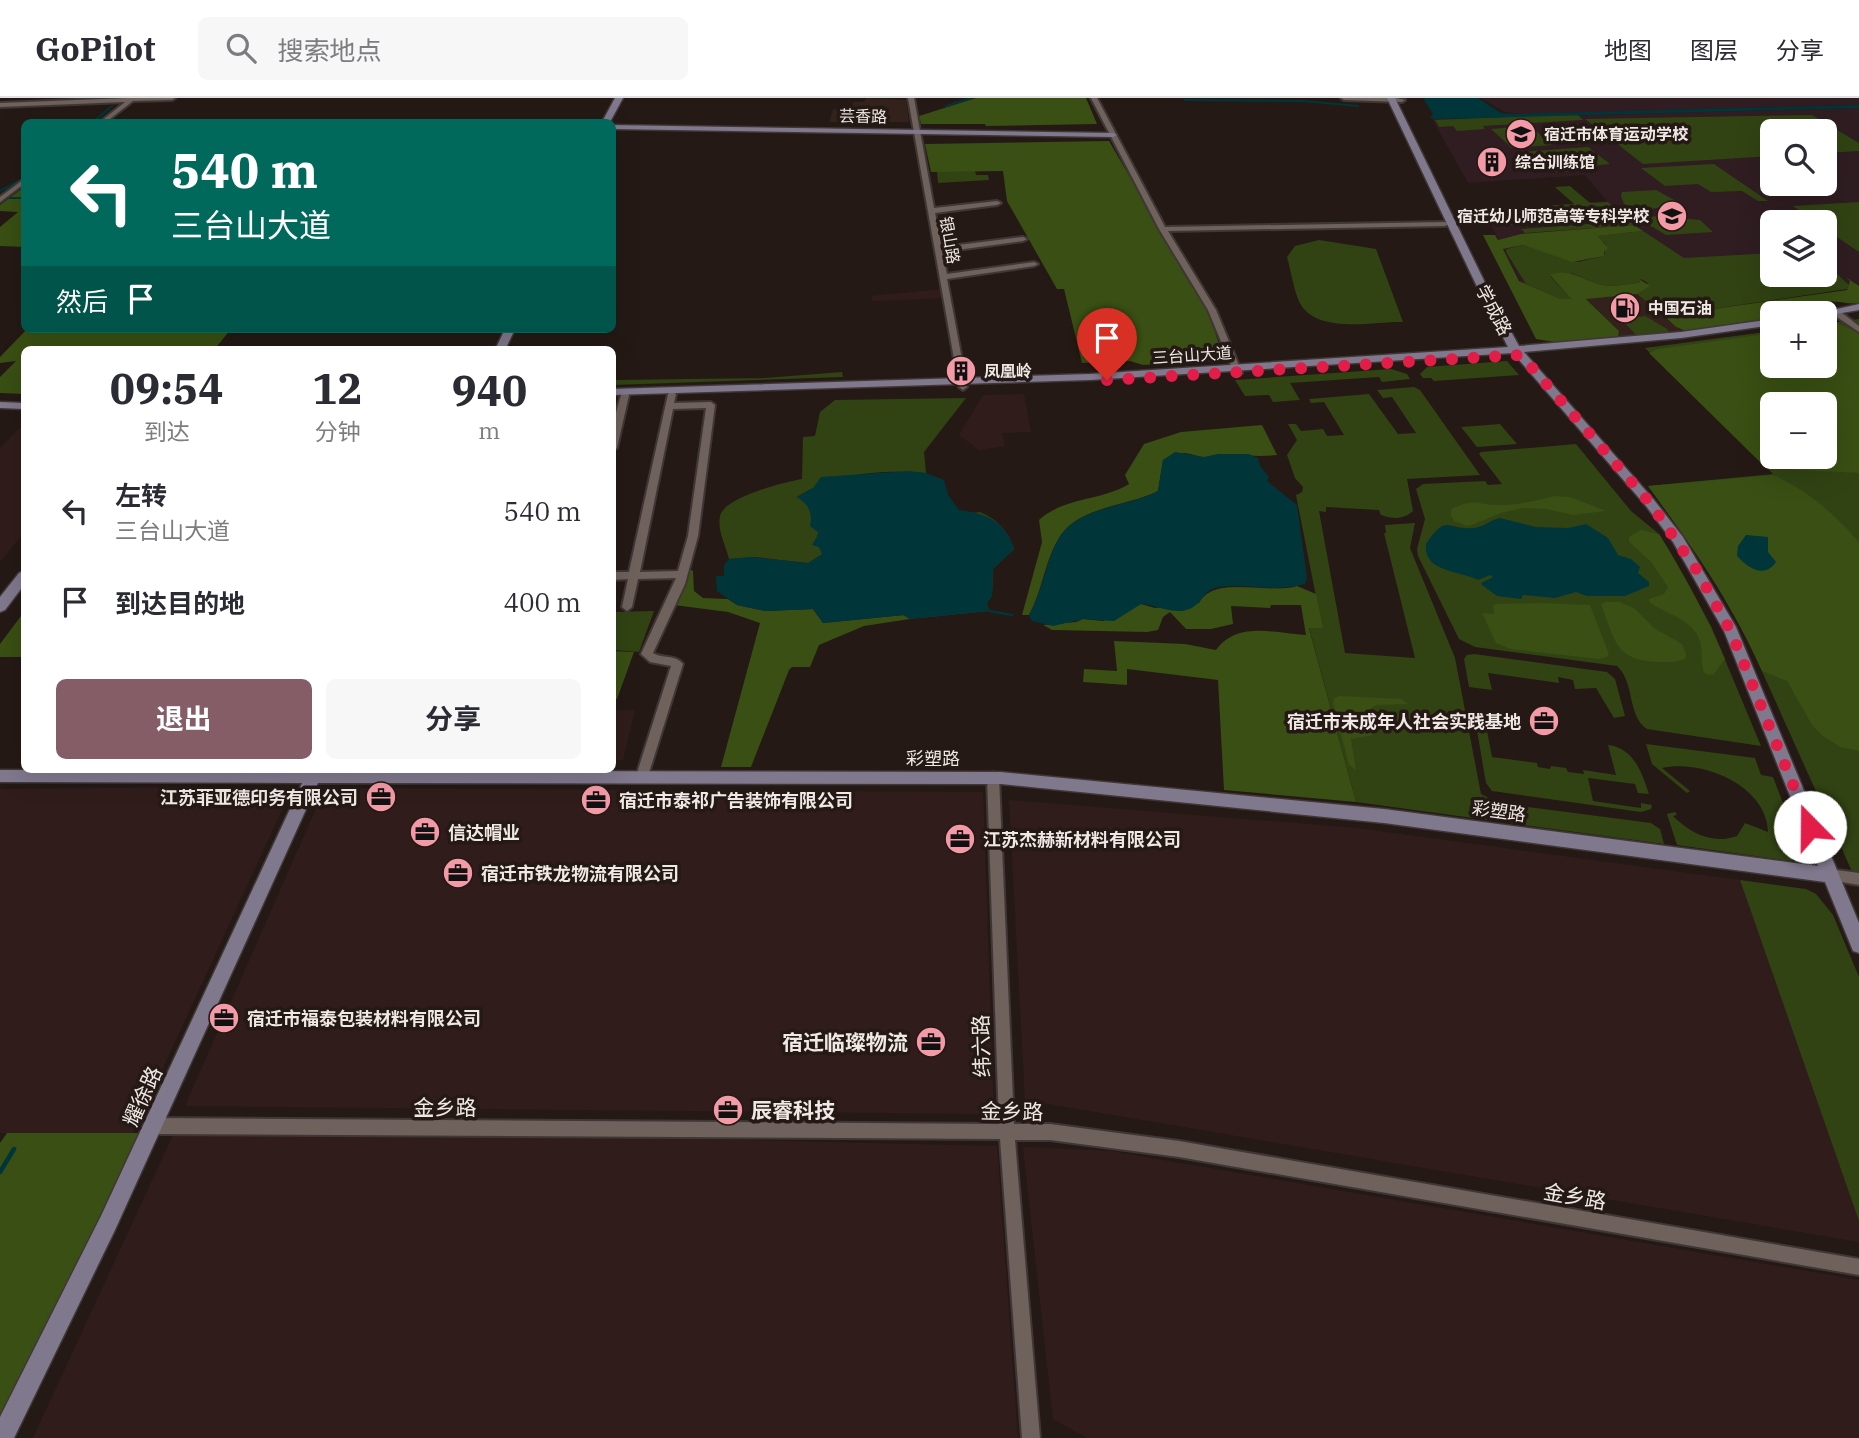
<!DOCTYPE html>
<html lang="zh">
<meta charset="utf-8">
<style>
body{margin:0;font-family:"IBM Plex Serif","Noto Sans SC",serif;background:#f7f7f7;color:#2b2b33;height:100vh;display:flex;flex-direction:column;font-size:26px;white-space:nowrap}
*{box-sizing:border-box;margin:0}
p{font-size:23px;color:#7c7c81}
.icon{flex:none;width:38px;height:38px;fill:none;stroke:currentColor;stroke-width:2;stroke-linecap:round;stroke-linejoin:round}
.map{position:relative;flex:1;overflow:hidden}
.details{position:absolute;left:21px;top:248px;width:595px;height:427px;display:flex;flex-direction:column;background:#fff;border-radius:10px;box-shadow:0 7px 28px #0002}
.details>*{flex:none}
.guide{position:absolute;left:21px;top:21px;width:595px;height:214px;border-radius:10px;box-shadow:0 7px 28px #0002;background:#00695c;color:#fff;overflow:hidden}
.tools{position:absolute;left:1760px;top:21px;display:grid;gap:14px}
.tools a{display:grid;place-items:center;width:77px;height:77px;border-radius:10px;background:#fff;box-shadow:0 7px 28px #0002;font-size:35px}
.pin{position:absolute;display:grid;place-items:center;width:60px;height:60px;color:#fff;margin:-72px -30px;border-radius:50% 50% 50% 0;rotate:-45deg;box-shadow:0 0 7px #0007}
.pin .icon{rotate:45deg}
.me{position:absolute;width:77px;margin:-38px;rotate:338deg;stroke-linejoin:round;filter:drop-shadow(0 0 5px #0008)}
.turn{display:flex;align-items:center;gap:24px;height:147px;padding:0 35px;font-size:32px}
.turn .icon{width:91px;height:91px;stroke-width:2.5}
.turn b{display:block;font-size:49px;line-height:60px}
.then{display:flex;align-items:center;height:66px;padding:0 35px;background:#0003;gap:14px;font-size:26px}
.eta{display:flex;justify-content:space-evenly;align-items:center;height:119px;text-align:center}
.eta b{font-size:42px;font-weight:700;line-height:49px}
.primary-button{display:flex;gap:14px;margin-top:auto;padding:14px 35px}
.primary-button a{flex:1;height:80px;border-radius:10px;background:#855d67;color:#fff;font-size:28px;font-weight:700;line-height:80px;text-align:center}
.primary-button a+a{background:#f7f7f7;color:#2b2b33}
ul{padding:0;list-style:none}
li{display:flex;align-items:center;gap:21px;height:91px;padding:0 35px}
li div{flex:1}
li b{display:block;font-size:26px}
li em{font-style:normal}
header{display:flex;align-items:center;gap:42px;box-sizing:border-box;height:98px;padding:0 35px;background:#fff;border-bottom:2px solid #e1e1e2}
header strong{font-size:33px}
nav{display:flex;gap:38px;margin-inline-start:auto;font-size:24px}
.search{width:490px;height:63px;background:#f7f7f7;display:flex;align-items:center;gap:18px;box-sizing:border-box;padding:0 24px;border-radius:10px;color:#7c7c81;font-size:26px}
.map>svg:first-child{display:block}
.built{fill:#33221c}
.industrial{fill:#301d1b}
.education{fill:#2f1d21;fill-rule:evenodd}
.green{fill:#314313;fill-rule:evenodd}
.forest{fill:#394f13;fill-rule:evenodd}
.water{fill:#003639}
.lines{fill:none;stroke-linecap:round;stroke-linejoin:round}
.stream-far2{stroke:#003639;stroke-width:2}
.stream-far1{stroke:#003639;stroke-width:2.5}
.stream{stroke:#003639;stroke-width:4.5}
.street-casing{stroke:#3f3735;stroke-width:4}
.secondary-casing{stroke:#3f3735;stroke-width:3}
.street{fill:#6f615c;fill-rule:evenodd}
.secondary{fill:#80788d;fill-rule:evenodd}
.route{stroke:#e11d48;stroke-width:12;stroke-dasharray:0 21.6}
.labels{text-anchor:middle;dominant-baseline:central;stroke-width:7;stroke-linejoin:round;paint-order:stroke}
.far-street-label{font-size:16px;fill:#f0e8e5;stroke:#241915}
.far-poi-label{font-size:16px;font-weight:bold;fill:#f0e8e5;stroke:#241915;text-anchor:start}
.street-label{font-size:18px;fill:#f0e8e5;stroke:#241915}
.poi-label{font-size:18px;font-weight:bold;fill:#f0e8e5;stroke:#241915;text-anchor:start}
.near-poi-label{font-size:21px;font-weight:bold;fill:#f0e8e5;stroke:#241915;text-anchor:end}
.near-street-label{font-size:21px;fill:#f0e8e5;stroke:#241915}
</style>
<header>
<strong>GoPilot</strong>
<div class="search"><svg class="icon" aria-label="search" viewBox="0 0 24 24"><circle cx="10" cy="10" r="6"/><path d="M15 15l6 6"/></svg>搜索地点</div>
<nav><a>地图</a><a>图层</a><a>分享</a></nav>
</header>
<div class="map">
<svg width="1859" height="1340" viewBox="0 0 1859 1340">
<rect width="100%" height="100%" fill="#241915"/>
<path class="built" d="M866,0L906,2L909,24H829L833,11H851L853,4H864Z
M1637,196L1676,229L1689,234L1619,241V233L1586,200Z"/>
<path class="industrial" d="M943,191L945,200L873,203L872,201L871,198Z
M1024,296L1031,334L1002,335L1005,348L979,352L959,337L983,297Z
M19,330H24V435L0,464V350Z
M613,612H635L623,662H613Z
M293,688L133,1035H0V691Z
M325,690L983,694L994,1016L185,1008Z
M1009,702L1357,730L1740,782L1859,1123V1144L1025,1002Z
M174,1035L409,1039L569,1038L997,1048L1018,1340H33Z
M1023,1049L1111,1053L1859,1182V1340H1087L1053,1321Z"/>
<path class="education" d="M1480,0H1859V7L1520,16L1505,14Z
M1859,10V188L1851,182L1847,191L1664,218L1637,196L1587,200L1540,221L1483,112L1607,103L1585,77L1468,85L1432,21ZM1773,33H1825V86H1773ZM1773,124H1825V177H1773Z"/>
<path class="green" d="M1577,16L1583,22L1483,28L1485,31L1457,33L1453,28L1439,29L1435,22Z
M1812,17L1859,45V53L1825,55V33H1773V58L1643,66L1585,21Z
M1530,28L1553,47L1512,50L1491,31Z
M1588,49L1610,66L1599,67L1589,73L1542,74L1520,54Z
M1714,66L1768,103H1758L1742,93L1711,94L1698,86L1665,88L1641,70Z
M937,73H975L976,77H988L989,82L938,85Z
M1570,88L1590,105L1608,104L1614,110L1507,117L1500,111L1574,106L1555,89Z
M1656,92L1676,103C1661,112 1640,114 1624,106L1621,98L1622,94Z
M1859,104V154L1825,131V124H1816L1793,108Z
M1614,116L1618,120L1511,127L1507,122Z
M1658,118L1700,122L1713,134L1666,137L1646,125L1648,119Z
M1629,123L1634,127L1525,135L1521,131Z
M1643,133L1684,160L1773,155V177H1825V165L1849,187L1847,191L1664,218L1637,196L1648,185L1641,181L1638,185C1626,186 1610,190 1598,186C1577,179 1574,170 1550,178L1571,201H1561L1526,186L1506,154L1507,151L1523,147L1578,164L1604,158L1606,147L1598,138Z
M1319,142L1376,151L1403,224C1375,223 1312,238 1298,201C1293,188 1291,173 1287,159L1295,148Z
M1645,218L1667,231L1670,236L1638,239L1622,222Z
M1859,221V789L1738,520L1689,444L1648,388L1773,376L1645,250L1773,233V268H1825V226ZM1773,306H1825V359H1773Z
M1507,263L1519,277L1434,283L1431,280H1423L1420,276L1427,269Z
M1391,271L1407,276L1410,281L1382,284L1379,279L1290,285L1300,302L1273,304L1269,297L1245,298L1235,282Z
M842,274L843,279L613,287V282L765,280Z
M1414,289L1420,292L1480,377L1407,381L1413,413C1403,422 1393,421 1381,417L1379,412L1326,409V414L1319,413L1345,555L1415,560L1384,435H1386L1385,427L1415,425L1410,450L1455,560L1481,696L1498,705L1651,725L1660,731L1664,746L1356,704L1309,529H1322L1296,397L1302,394L1303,389L1295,380L1287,357L1297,342L1288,326H1296L1301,333L1323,331L1327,338L1344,337L1324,304L1311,305L1309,301L1369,296L1398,336L1416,335L1392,299L1383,300L1377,292Z
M966,300L924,354L926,375C883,371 834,375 797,399L806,404L819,434L817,438L980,414C997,421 1009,434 1014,451L993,471L992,498L987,505L989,513L910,521L808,465L754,459L729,461C726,448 717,432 720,418C724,399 785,384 802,381L803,339L815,338L820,314L835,302Z
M1500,326L1517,346L1477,349L1461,329Z
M1576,346L1631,413L1659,436L1670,454L1711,528L1761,648L1647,631C1627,618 1635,584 1617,568L1475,549L1459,541L1418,458L1417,451L1425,421L1416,391L1423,386L1485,383L1488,387L1502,386L1479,356L1481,354Z
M654,513L639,554L613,552L612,514Z
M1474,556L1607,574L1615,581L1625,618L1614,620L1596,590L1575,591L1573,582L1558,579L1559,585L1488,575L1492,592L1469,589L1464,561L1467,557Z
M1475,621L1485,622L1492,659L1537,665L1538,669L1550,671L1551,668L1566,670L1568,674L1584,676L1583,672L1616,677L1608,647C1634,650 1642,675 1649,696L1638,695L1635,686L1588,680L1593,703L1641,710V705L1652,707L1651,711L1641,714L1492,693L1486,685Z
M1646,646L1755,660L1761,677L1773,679L1804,760L1790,763L1677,747L1667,716L1675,714L1677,717L1673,718C1690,735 1713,747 1737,738L1745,725L1768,734C1767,687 1701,661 1662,670L1690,693L1687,695L1652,666Z
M1740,782L1806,791L1816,796L1833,817L1859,879V1123Z"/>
<path class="forest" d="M976,0H1086L1097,26L986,28L985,26H921L919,18Z
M1109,43L1208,213L1222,255L1214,263L1143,267L1130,263L1082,265L1064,191H1057L1007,103L1003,73L931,74L925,46Z
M24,89V149L0,148V129L18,114L0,113V107Z
M1634,127L1643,133L1598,138L1608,150L1604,154V158L1572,164L1523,147L1503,151L1519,183L1561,201H1571L1550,177C1570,170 1579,180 1598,186C1610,190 1626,186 1638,185L1640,183L1637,180L1650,188L1637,196L1586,201L1619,233L1618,240L1554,244L1536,241L1483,137H1495L1498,142L1521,136Z
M1846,179L1859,188V205C1848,207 1838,202 1826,204L1831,211L1826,213L1773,215V223L1689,234L1676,229L1664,218L1847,192L1850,183Z
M1838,226L1859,234V375L1766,370L1649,255L1658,251L1773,235V268H1825V228ZM1773,306H1825V359H1773Z
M27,231H231L214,252H24V296L0,295V279L16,263L0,265V259Z
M1262,327L1277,357C1253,360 1230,354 1206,359C1199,360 1191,355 1184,355C1178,356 1170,360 1163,362L1158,393C1129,408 1081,408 1061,437C1045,460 1043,492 1029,517H1022L1042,444L1039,422C1064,399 1101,403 1129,386L1125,377L1144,346L1181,334Z
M1773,377C1808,392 1834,416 1859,444V653L1840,649L1823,638L1812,627L1787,583L1762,573C1730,502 1693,450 1648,388Z
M1554,398L1570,399L1606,413L1573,417L1546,411L1523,410L1501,415L1474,426L1467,428L1454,423L1450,416L1452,411C1473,400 1477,406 1497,407C1517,407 1536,403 1554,398Z
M1641,432L1659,436C1684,476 1706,517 1725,561L1713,577L1705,576C1700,567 1703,554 1700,543C1692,520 1666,517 1649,504V501L1664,496L1668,489L1651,464L1629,444V439Z
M686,469L693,473L694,493L703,500L728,501L737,507L765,513L813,511L823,525L904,517L910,521L864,528L819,547L810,569H792L789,572L751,669H721L760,525L728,514L674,507Z
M1297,488L1316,496L1323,530H1309L1356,704L1224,692L1218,582L1127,571V587L1083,584L1084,571L1117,573L1114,543L1185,546L1216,552C1237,523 1275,535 1306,537L1301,507H1271L1270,510L1231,508L1233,526L1211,531H1186L1170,514L1163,519L1158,532L1147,534L1052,532L1043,527L1076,524L1083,521L1103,523L1141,506L1155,510L1199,505C1214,476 1268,497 1297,488Z
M1606,504H1620L1634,510L1654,530L1682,546L1686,556L1685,561C1677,565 1666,564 1657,564C1615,563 1614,540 1601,506Z
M1542,505L1590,507L1609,556L1607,559L1598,561L1511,551L1496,545L1482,515L1494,516L1493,507L1497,506Z
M24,514V559H0V546Z
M612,553L634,554L617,601L613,602Z
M1339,598L1402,601L1408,606L1377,607L1371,610L1373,637L1351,641L1356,672L1349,667L1333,605L1334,600Z
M7,1035H141L0,1330V1045Z"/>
<path class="water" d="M1423,0H1478L1501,15L1518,16L1859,7V10L1437,21L1430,20L1433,16Z
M1175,354L1204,359L1218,356H1249L1258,360L1260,368L1269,379L1267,383L1297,407L1307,480L1305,486C1271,495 1250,485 1219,489C1207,491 1205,498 1198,505C1182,522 1159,507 1141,506L1114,523L1083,521L1053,528L1032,523L1029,517C1043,493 1045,465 1058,442C1075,409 1128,409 1158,393L1163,362Z
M909,373L926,375L944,382L948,397L959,412C985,415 1006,423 1014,451L993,471L992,498L987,505L989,513L910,521L903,517L823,525L813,511L765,513L737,507L717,493L716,478H724V467L729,461L751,459L808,465L822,456L819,449L812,447L819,435L810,428C813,414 808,406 797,399L813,390L821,379Z
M1500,420L1536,429L1568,430L1586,426L1608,440L1618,457L1631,461L1640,469L1638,475L1649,484V488L1625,498H1587L1576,494L1555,500L1523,497L1521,501L1497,498L1482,487L1481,485L1493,479L1490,477L1478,482C1460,472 1423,475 1426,446C1448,414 1447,433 1474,430C1484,429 1490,422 1500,420Z
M1746,437L1768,439V454L1776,464C1764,481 1748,470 1737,458L1738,448Z"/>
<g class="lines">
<path class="stream-far2" d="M1185,2L1304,3L1358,8
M946,8L971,0
M93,24L112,8
M0,93L24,80
M9,100H24"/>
<path class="stream-far1" d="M989,513L1012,517"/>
<path class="stream" d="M0,1074L14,1051"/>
<g class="street-casing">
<path id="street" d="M127,0H175L172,2L133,3L106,24H100L125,4L0,9V5Z
M908,0H914L934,110L997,103L1001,105L997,107L935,115L942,149L1023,139L1027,141L1023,143L942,154L947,176L1034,164L1038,166L1034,168L947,181L967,289L963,292L959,289Z
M1091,0H1097L1165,129L1445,124L1449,126L1445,128L1168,133L1216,212L1242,275L1235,277L1208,212L1159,131Z
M1341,0H1397L1405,2L1402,4L1344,2Z
M24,81V86L0,104V99Z
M1831,211H1837L1859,228V234L1831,215Z
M672,293L676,296L674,305L711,304L715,307L698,438L685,486L653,555C662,561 675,556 683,566L648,678L646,681H638L636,678L671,568L650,564L641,556L676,480L638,481L632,509L627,513L622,509L628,481L612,482V474H629L668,296ZM706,310L688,438L678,473L640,474L673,311Z
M625,294L629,297L617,350L612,353V329L621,297Z
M993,674L997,676L999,679L1014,1026H1050L1179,1043L1859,1161V1177L1179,1059L1050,1042H1015L1040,1340H1022L1000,1041L153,1036L147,1034L145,1028L147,1022L153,1020L999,1026L987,679L989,676Z
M1829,771L1859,775V787L1824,781L1822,777L1824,773Z"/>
</g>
<g class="secondary-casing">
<path id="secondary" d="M615,0H623L610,24H602Z
M1387,0H1395L1491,197L1519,248L1681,234L1773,221V227L1681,240L1524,254L1654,402L1683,439L1736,529L1859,825V855L1853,853L1825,784L1384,725L1001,686L318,685L115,1132L14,1340H0V1319L101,1118L302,685L0,684V672L1001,674L1384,711L1818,768L1724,533L1673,444L1646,408L1513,255L1090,282L612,297V291L1090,276L1508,249L1481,197Z
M612,27L1113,35L1117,37L1113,39L612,31Z
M1859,206V212L1825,218V215H1819Z
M505,231H515L505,252H495Z
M0,304L24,305V311L0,310Z
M24,473V487L5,512L0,514V499L19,475Z"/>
</g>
<use href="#street" class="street"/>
<use href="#secondary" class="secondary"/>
</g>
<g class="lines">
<path class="route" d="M1107,282L1521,257L1650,405L1698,474L1731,534L1810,729"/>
</g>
<defs>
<g id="school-disc" transform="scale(1.575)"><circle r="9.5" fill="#f49aa6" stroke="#241915"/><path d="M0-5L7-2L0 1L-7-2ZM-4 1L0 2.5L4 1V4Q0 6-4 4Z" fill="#111"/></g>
<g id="building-disc" transform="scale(1.575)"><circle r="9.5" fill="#f49aa6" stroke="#241915"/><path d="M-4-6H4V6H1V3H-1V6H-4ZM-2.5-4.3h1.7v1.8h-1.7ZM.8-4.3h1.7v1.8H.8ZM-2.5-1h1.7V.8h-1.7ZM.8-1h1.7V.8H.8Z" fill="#111"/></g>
<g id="university-disc" transform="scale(1.575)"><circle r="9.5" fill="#f49aa6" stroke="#241915"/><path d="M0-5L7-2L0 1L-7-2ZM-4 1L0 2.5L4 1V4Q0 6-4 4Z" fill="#111"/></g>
<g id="fuel-disc" transform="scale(1.575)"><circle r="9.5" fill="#f49aa6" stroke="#241915"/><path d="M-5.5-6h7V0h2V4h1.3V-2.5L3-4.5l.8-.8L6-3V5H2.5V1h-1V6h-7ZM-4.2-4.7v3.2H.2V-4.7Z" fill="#111"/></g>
<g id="office-disc" transform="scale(1.575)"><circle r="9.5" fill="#f49aa6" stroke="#241915"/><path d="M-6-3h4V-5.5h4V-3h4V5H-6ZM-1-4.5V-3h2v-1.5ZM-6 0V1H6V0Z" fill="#111"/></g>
</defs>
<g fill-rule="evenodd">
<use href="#school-disc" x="1521" y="36"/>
<use href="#building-disc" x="1492" y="64"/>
<use href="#university-disc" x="1672" y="118"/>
<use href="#fuel-disc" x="1625" y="210"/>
<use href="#building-disc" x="961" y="273"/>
<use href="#office-disc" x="1544" y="623"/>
<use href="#office-disc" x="381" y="699"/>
<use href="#office-disc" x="596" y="702"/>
<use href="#office-disc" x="425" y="734"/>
<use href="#office-disc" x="960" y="741"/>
<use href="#office-disc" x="458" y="775"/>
<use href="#office-disc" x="224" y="920"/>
<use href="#office-disc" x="931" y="944"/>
<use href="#office-disc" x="728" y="1012"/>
</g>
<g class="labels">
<g class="far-street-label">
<text transform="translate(863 18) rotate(1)">芸香路</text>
<text transform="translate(950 142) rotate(80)">银山路</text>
<text transform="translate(1192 257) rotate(-4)">三台山大道</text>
</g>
<g class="far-poi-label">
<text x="1544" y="36">宿迁市体育运动学校</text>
<text x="1515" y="64">综合训练馆</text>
<text x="1649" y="118" text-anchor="end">宿迁幼儿师范高等专科学校</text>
<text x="1648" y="210">中国石油</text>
<text x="984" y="273">凤凰岭</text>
</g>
<g class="street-label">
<text transform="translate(1494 212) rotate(62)">学成路</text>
<text x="933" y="660">彩塑路</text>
<text transform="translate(1499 713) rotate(8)">彩塑路</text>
</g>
<g class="poi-label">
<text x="1521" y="623" text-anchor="end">宿迁市未成年人社会实践基地</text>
<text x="358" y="699" text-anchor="end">江苏菲亚德印务有限公司</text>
<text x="619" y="702">宿迁市泰祁广告装饰有限公司</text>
<text x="448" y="734">信达帽业</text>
<text x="983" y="741">江苏杰赫新材料有限公司</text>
<text x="481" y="775">宿迁市铁龙物流有限公司</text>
<text x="247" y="920">宿迁市福泰包装材料有限公司</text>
</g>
<g class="near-poi-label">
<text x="908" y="944">宿迁临璨物流</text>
<text x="751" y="1012" text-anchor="start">辰睿科技</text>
</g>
<g class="near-street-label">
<text transform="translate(981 948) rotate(-92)">纬六路</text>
<text transform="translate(142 998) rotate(-65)">耀徐路</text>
<text x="445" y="1009">金乡路</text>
<text transform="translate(1012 1013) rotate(1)">金乡路</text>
<text transform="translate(1575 1098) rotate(10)">金乡路</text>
</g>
</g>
</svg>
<div class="tools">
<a><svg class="icon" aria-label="search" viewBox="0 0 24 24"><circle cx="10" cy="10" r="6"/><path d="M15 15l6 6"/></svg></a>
<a><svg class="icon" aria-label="layers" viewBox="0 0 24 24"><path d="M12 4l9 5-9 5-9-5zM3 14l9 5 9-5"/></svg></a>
<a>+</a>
<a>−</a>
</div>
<div class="pin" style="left:1107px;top:282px;background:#d93025"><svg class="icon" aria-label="arrive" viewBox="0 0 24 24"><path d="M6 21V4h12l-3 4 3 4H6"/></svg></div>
<svg class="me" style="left:1810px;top:729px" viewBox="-20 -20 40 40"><circle r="19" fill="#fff"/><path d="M0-13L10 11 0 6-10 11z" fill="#e11d48"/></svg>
<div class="guide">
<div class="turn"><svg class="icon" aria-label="left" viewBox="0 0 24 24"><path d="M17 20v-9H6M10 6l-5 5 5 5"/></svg><div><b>540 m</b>三台山大道</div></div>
<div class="then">然后<svg class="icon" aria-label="arrive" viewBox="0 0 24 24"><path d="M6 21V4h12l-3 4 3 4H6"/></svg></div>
</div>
<section class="details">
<div class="eta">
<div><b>09:54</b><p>到达</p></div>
<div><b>12</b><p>分钟</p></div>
<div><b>940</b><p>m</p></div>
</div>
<ul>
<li><svg class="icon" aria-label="left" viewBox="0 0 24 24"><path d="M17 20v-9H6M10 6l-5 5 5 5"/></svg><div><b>左转</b><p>三台山大道</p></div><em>540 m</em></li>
<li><svg class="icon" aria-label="arrive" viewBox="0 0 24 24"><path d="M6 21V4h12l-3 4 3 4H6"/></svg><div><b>到达目的地</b></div><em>400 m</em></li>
</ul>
<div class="primary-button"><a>退出</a><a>分享</a></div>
</section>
</div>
